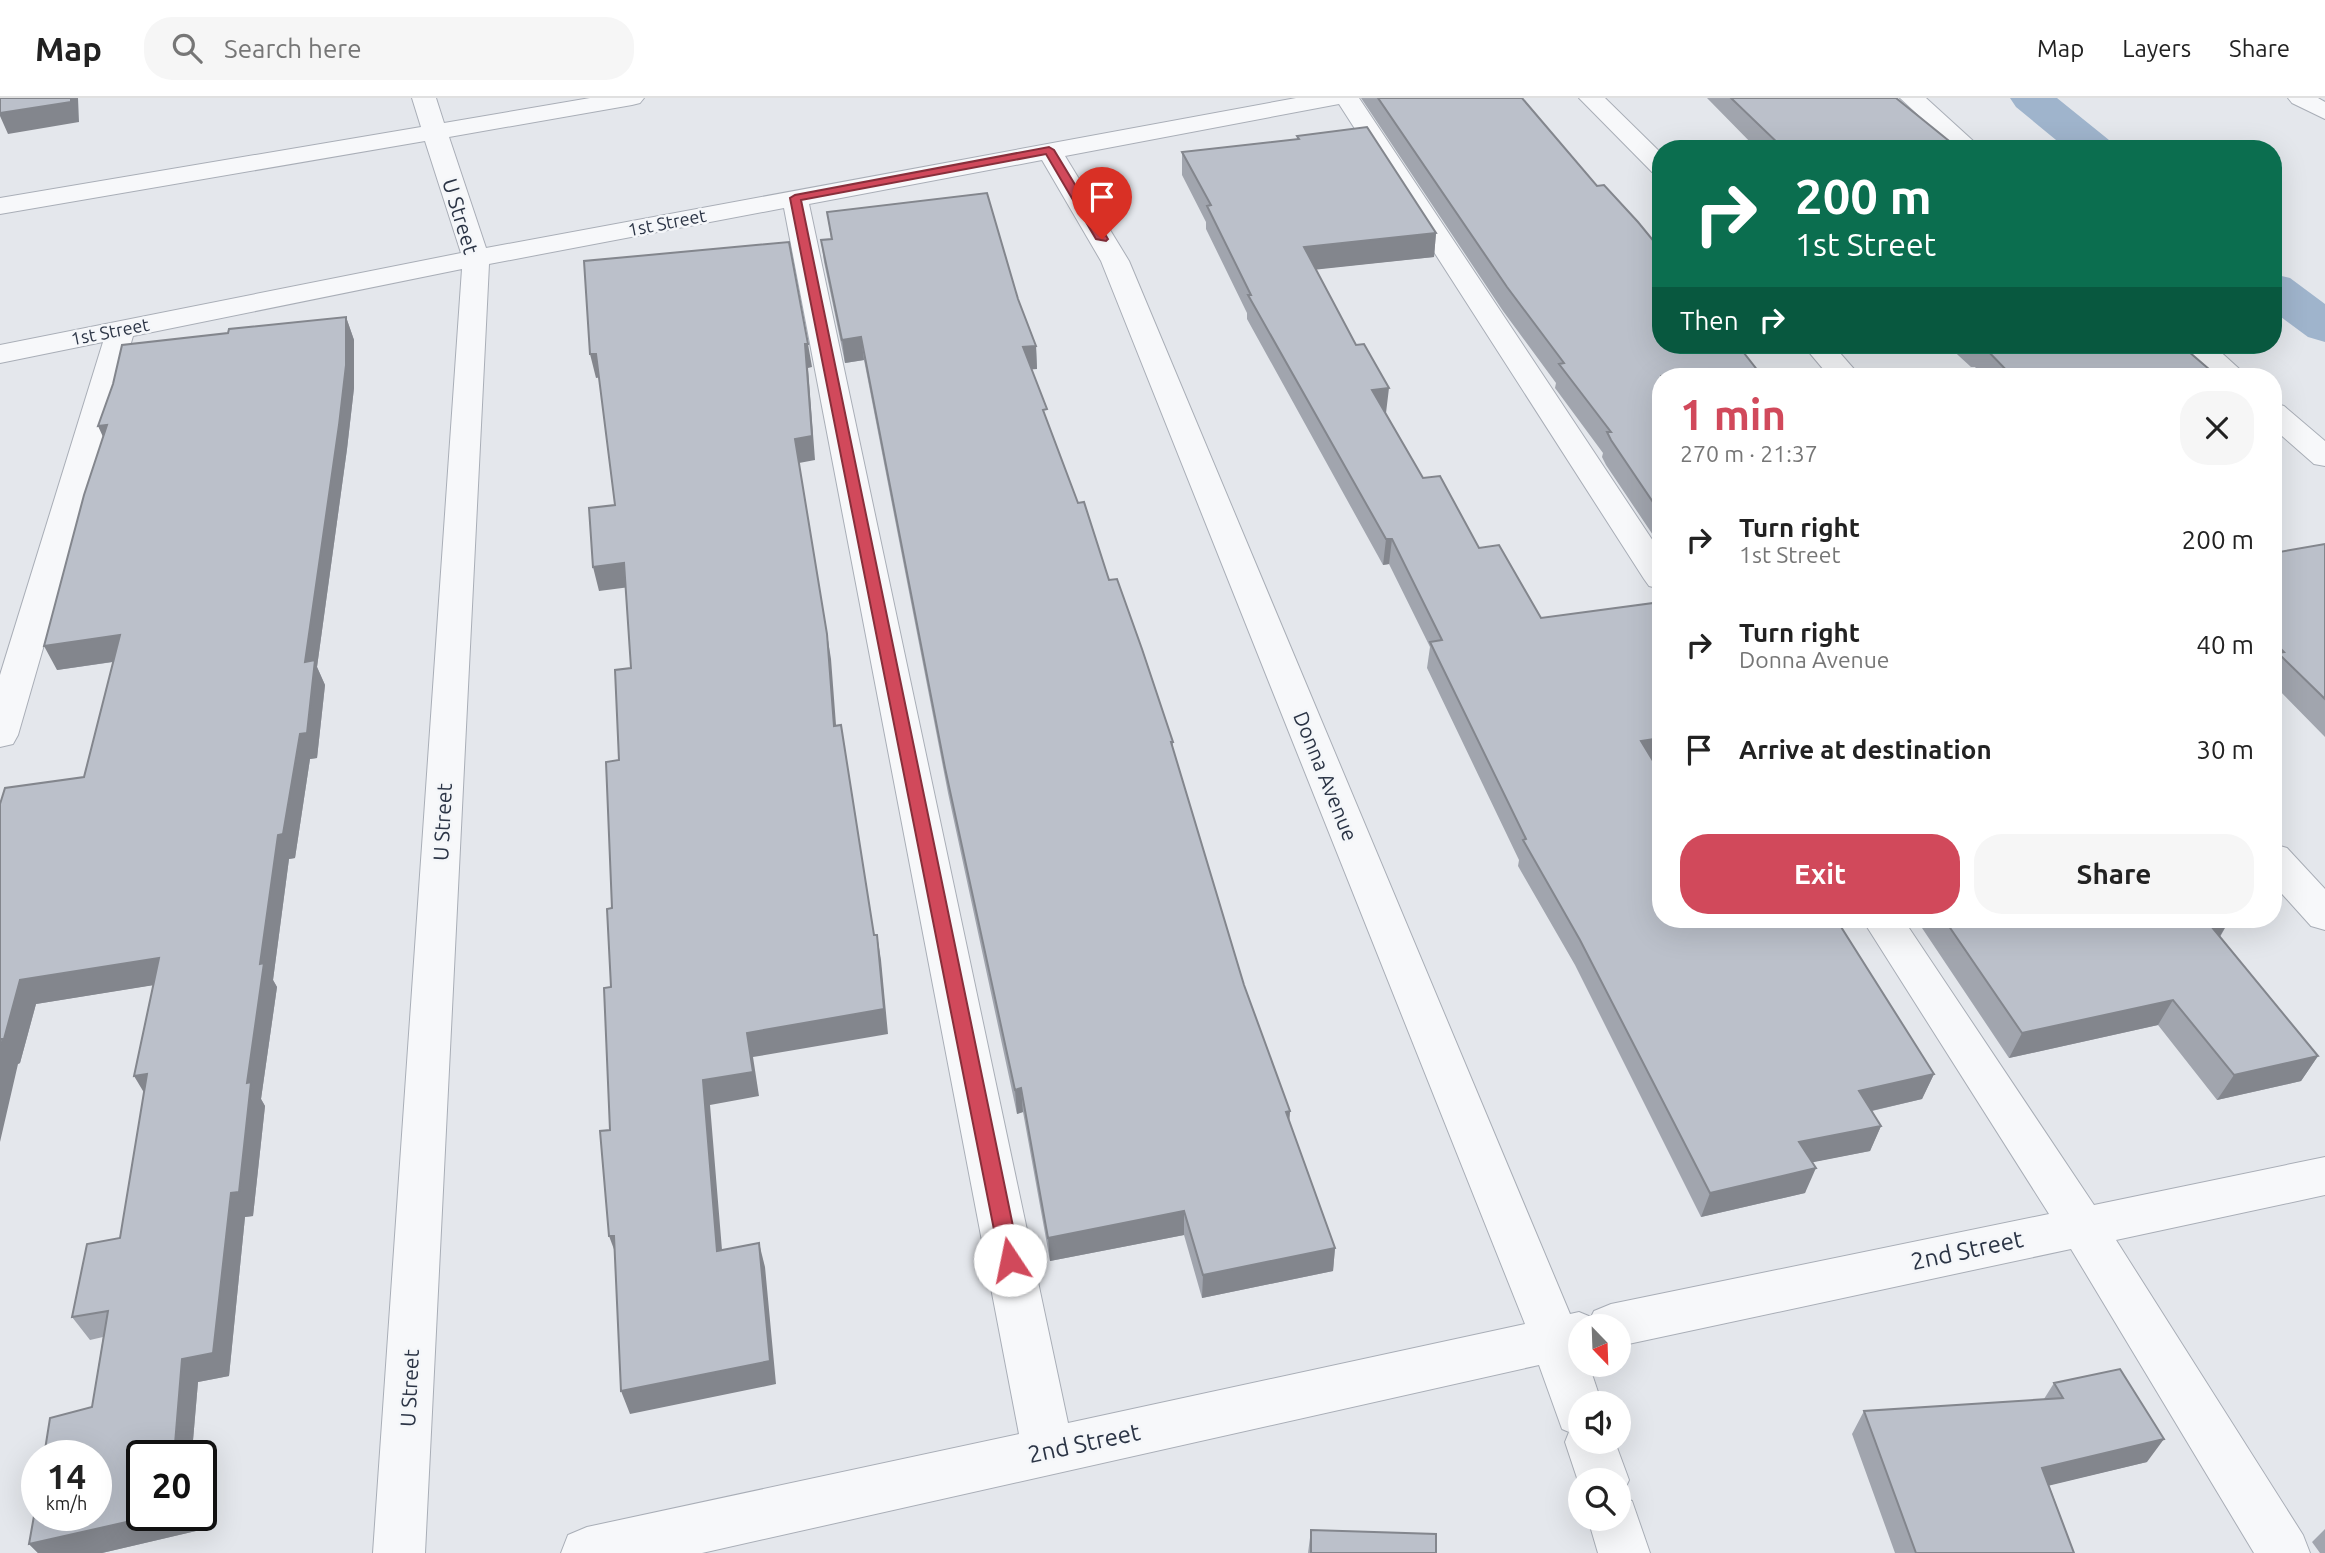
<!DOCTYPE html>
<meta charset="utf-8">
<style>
body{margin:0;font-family:Ubuntu,sans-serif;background:#f6f6f6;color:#222;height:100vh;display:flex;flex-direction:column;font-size:26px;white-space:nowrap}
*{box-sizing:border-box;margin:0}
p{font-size:23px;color:#767676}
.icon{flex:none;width:38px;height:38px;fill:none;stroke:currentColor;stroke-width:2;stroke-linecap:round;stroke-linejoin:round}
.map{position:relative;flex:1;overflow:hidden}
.panel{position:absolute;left:1652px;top:270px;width:630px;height:560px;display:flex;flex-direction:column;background:#fff;border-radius:28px;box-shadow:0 7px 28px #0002}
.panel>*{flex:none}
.hud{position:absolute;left:1652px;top:42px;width:630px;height:214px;border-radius:28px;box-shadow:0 7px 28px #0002;background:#0b6e4f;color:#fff;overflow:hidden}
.needle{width:46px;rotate:157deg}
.buttons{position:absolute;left:1568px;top:1216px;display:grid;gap:14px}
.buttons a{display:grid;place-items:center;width:63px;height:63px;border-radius:50%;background:#fff;box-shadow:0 7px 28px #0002;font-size:35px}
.speed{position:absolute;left:21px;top:1342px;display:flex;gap:14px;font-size:35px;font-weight:700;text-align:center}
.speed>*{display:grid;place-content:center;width:91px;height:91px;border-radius:50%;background:#fff;box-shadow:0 7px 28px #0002;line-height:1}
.speed small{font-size:18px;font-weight:400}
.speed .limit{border:4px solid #111;border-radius:10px;background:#fff;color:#111}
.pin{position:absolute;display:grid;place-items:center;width:60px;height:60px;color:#fff;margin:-72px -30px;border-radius:50% 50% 50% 0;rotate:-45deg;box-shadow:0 0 7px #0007}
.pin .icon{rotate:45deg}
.me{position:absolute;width:77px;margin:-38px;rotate:349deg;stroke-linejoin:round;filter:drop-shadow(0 0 5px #0008)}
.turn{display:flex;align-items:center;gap:24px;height:147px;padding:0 28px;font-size:32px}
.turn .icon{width:91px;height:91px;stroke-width:2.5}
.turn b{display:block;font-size:49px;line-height:60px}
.then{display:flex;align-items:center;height:66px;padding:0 28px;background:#0003;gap:14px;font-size:26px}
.round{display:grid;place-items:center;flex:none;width:74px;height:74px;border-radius:28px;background:#f6f6f6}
.headline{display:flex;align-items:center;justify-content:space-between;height:119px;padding:0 28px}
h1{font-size:42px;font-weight:700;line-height:52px;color:#d1495b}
.primary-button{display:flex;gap:14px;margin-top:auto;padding:14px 28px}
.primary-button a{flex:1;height:80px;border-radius:28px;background:#d1495b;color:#fff;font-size:28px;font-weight:700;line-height:80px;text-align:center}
.primary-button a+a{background:#f6f6f6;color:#222}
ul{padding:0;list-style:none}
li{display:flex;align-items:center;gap:21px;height:105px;padding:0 28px}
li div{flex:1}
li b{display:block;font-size:26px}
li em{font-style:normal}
header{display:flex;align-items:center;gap:42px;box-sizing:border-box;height:98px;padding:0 35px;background:#fff;border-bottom:2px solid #e0e0e0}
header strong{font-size:33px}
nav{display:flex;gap:38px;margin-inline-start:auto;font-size:24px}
.search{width:490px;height:63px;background:#f6f6f6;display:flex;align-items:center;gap:18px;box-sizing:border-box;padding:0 24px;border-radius:28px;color:#767676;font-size:26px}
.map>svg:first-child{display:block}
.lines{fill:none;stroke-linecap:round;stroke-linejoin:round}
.canal{fill:#9fb4cc;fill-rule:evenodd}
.minor-casing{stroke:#a9aeb7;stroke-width:2}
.minor{fill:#f7f8fa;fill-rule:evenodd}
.wall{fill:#a1a5ae}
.shaded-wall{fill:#83868d}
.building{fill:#bbc0ca;stroke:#83868d;stroke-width:2}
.route{fill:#d1495b;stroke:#882f3b;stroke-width:2}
.labels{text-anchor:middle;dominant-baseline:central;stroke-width:5;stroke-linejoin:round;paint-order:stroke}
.far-street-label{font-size:18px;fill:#2b3445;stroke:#f4f6f9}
.street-label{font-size:21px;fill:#2b3445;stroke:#f4f6f9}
.near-street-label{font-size:24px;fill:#2b3445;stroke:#f4f6f9}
</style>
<header>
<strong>Map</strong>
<div class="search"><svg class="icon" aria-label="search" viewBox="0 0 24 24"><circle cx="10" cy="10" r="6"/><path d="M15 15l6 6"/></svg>Search here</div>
<nav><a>Map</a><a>Layers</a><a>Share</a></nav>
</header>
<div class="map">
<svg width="2325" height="1455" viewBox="0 0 2325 1455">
<rect width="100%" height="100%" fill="#e4e7ec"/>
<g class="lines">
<path class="canal" d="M2010,0H2057L2109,42L2115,51H2067L2016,9Z
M2273,176L2290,180L2325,206V244L2308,239L2273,213Z"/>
<g class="minor-casing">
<path id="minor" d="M412,0H436L444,25L590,0H644L640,5L632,7L449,39L486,150L1296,0H1359L1661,455V491L1649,488L1644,481L1339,6L1065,58L1129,163L1570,1216L1579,1214L1591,1219L1594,1213L1611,1206L2049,1116L1862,821H1903L2094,1107L2325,1059V1097L2116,1142L2303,1437L2310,1455H2254L2071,1151L1619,1248V1228H1580V1267H1589L1602,1306H1580V1344H1615L1629,1382L1621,1399L1632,1403L1650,1455H1598L1588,1421H1619V1382H1580V1389L1565,1344L1569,1334L1562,1331L1539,1267L702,1455H561L568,1437L587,1429L1019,1336L784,110L489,166L425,1455H373L462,171L133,238L18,637L13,646L0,649V577L103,244L0,265V247L461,155L425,43L0,116V100L421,29ZM1042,62L1101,163L1525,1226L1068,1325L809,106Z
M1579,0H1605L1661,55V77L1652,74Z
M1900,0H1926L1982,51H1955Z
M2288,0H2318L2325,4V21L2292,5Z
M1803,247H1833L1860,278H1829Z
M2182,247H2213L2247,278H2215Z
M2273,305L2284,308L2325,343V368L2314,366L2273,330Z
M2273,746L2287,750L2325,791V832L2311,828L2273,786Z"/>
</g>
<use href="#minor" class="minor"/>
</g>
<path class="wall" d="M1361,0H1522L1661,247V449L1606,367L1602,359L1603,355L1555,290L1556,285L1503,213Z
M1707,0H1896L1959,51H1757Z
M1297,38L1436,135L1434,159L1316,171L1385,315L1423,380L1479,450L1541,520L1661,504V664L1654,665L1661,821L1934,976L1922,1001L1872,1013L1881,1028L1870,1053L1812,1064L1805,1095L1701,1119L1575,867L1518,768L1519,762L1427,570L1430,549L1389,466L1383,467L1247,221V215L1206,131V124L1182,77V54L1297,41Z
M827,114L1018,201L1036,248L1037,271H1031L1047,323L1078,405L1173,644V651L1244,887L1290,1013L1289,1024L1335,1150L1333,1173L1202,1200L1184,1137L1050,1163L1023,1014L1017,1016L948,695L864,262L845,265L824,164L821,142L831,141Z
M346,219L354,242V290L347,351L317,569L325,587L317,660L310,661L295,760L289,761L273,882L277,889L261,1001L265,1008L253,1118L245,1119L229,1278L198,1284L192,1354L195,1358H142V1418H198L196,1433L102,1455H38L29,1446L92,1309L103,1239L90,1242L72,1219L120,1140L144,994L153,887L36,906L20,965L18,966L0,706L84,679L113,564L57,572L228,235Z
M1947,247H2181L2217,278H1983L1975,269H1971Z
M2325,446V639L2273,586V455Z
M1916,821H2230L2220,839L2318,958L2301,983L2217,1002L2158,927L2009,960Z
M2054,1285L2147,1364L2049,1387L2074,1455H1895L1852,1336L1864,1313L2044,1301Z
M2325,1431V1455H2320L2312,1444Z
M1311,1432L1436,1455H1308Z"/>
<path class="shaded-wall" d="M71,0H78L79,24L8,36L0,18V15Z
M1436,135L1434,159L1303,173L1304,149Z
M346,219L354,242V290L347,351L317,569L325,587L317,660L310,661L295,760L289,761L273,882L277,889L261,1001L265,1008L253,1118L245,1119L229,1278L198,1284L192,1354L195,1358H184L175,1346L182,1261L231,1095L247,985L260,866L278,737L305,564Z
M861,239L864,262L845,265L842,242Z
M805,246H808L812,269L808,270L815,362L799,365L795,341Z
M1036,248L1037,271L1024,272L1023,249Z
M590,256H596L602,279L596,280Z
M1389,290L1386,315L1370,317L1372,292Z
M107,327L109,352L98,328Z
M1386,441H1392L1389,466L1383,467Z
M624,465L630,489L599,493L593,469Z
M827,536L831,561L838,653L834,628Z
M120,537L132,561L57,572L44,548Z
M1661,640V664L1635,669L1641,643Z
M2212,821H2230L2217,843L2206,822Z
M877,837L881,862L888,936L753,959L759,998L710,1007L724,1176L717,1153L703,982L747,935Z
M159,860L173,884L36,906L20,965L18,966L0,1044V947L20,882Z
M2173,902L2158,927L2009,960L2022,935Z
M2318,958L2301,983L2217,1002L2234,977Z
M147,976L149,1003L134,978Z
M1934,976L1922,1001L1849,1018L1859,993Z
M1021,990L1023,1014L1017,1016L1015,992Z
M1290,1013L1288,1036L1286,1014Z
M1881,1028L1870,1053L1789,1069L1799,1044Z
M1816,1070L1805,1095L1701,1119L1710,1095Z
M1184,1113V1137L1050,1163L1048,1140Z
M609,1138H614L618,1162Z
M759,1145L765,1169L776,1286L630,1316L621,1293Z
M1335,1150L1333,1173L1202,1200L1203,1177Z
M2164,1341L2147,1364L2027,1393L2042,1370Z
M201,1366L204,1370L201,1392Z
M153,1418H198L196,1433L102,1455H38L29,1446Z"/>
<path class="building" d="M0,0H71V4L0,15Z
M1378,0H1522L1597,88L1604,87L1638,124L1661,152V247H1732L1735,250H1740L1762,278H1661V416L1611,342L1607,334H1611L1559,266L1564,265L1507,189Z
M1731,0H1896L1959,51H1784Z
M1367,29L1436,135L1304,149L1356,247L1364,246L1389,290L1372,292L1423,380L1440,378L1479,450L1499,447L1541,520L1661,504V640L1641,643L1661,676V821H1836L1934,976L1859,993L1881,1028L1799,1044L1816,1070L1710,1095L1580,842L1523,742L1526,741L1430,544L1442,542L1392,441H1386L1248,197H1251L1207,108L1211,107L1182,54L1299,41L1297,38Z
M987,95L1018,201L1036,248L1023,249L1047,311L1043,312L1078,405L1084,404L1109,482L1117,481L1142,551L1173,644H1171L1244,887L1290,1013L1286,1014L1335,1150L1203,1177L1184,1113L1048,1140L1021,990L1015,992L945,670L861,239L842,242L821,142L832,141L827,114Z
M789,144L808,246H805L812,338L795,341L827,536L834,628L841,627L874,837H877L884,911L747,935L753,974L703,982L717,1153L759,1145L770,1263L621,1293L614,1138H609L600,1033L610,1032L604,890L611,889L607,811L612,810L606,664L619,662L615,572L631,570L624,465L593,469L589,410L615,407L596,256H590L584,163Z
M346,219V267L339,327L305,564L315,562L307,635L300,636L283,736L278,737L260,866L264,865L247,985L251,984L239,1094L231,1095L213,1255L182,1261L175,1346L188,1348L186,1358H142V1418H153L29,1446L37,1401V1418H96V1358H44L50,1320L92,1309L108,1213L72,1219L87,1146L120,1140L147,976L134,978L159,860L20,882L4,941H1L0,947V706L5,690L84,679L120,537L44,548L84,397L107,327L98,328L113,286L122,247L228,235L229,231Z
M1982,247H2181L2217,278H2012Z
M2325,446V601L2278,555L2284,554L2273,543V455Z
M1944,821H2212L2206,822L2318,958L2234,977L2173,902L2022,935Z
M2120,1271L2164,1341L2042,1370L2074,1455H1916L1864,1313L2063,1300L2054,1285Z
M1311,1432L1436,1436V1455H1311Z"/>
<path class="route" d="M1049,49L1054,52L1108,141L1106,143L1096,141L1046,56L801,102L1020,1162L1017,1168L1010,1171L1003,1168L1000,1162L790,100L795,97Z"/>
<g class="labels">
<g class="far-street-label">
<text transform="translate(667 124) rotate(-11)">1st Street</text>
<text transform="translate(110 233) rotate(-11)">1st Street</text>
</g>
<g class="street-label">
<text transform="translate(461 118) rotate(73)">U Street</text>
<text transform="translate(1326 678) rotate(68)">Donna Avenue</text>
<text transform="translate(442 724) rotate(-87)">U Street</text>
<text transform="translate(409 1290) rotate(-87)">U Street</text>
</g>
<g class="near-street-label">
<text transform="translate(1967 1152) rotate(-12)">2nd Street</text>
<text transform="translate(1084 1345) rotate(-12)">2nd Street</text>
</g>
</g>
</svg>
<div class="buttons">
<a><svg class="needle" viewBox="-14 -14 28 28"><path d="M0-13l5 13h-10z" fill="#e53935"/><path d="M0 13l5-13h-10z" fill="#767676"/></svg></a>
<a><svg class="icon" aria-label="sound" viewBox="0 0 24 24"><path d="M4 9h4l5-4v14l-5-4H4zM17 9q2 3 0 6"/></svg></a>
<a><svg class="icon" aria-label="search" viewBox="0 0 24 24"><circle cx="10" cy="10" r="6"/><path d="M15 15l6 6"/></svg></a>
</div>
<div class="speed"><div>14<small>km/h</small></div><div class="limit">20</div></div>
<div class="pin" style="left:1102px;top:141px;background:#d93025"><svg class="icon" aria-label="arrive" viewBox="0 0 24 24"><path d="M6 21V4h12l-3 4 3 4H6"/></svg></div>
<svg class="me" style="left:1010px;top:1162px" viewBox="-20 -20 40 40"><circle r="19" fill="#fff"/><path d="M0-13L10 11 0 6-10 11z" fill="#d1495b"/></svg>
<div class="hud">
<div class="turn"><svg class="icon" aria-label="right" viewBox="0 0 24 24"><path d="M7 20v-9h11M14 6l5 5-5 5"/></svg><div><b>200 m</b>1st Street</div></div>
<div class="then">Then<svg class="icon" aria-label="right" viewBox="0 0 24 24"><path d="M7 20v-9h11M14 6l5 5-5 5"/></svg></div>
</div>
<section class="panel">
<div class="headline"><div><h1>1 min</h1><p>270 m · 21:37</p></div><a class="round"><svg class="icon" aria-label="close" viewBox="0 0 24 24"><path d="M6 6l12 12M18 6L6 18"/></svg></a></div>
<ul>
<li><svg class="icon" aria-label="right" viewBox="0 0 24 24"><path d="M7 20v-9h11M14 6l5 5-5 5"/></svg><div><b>Turn right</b><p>1st Street</p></div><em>200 m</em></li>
<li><svg class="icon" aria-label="right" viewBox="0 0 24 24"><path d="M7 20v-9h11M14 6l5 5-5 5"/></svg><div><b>Turn right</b><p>Donna Avenue</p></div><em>40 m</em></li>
<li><svg class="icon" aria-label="arrive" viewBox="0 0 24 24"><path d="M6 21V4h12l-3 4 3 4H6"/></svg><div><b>Arrive at destination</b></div><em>30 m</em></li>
</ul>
<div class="primary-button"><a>Exit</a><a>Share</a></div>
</section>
</div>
